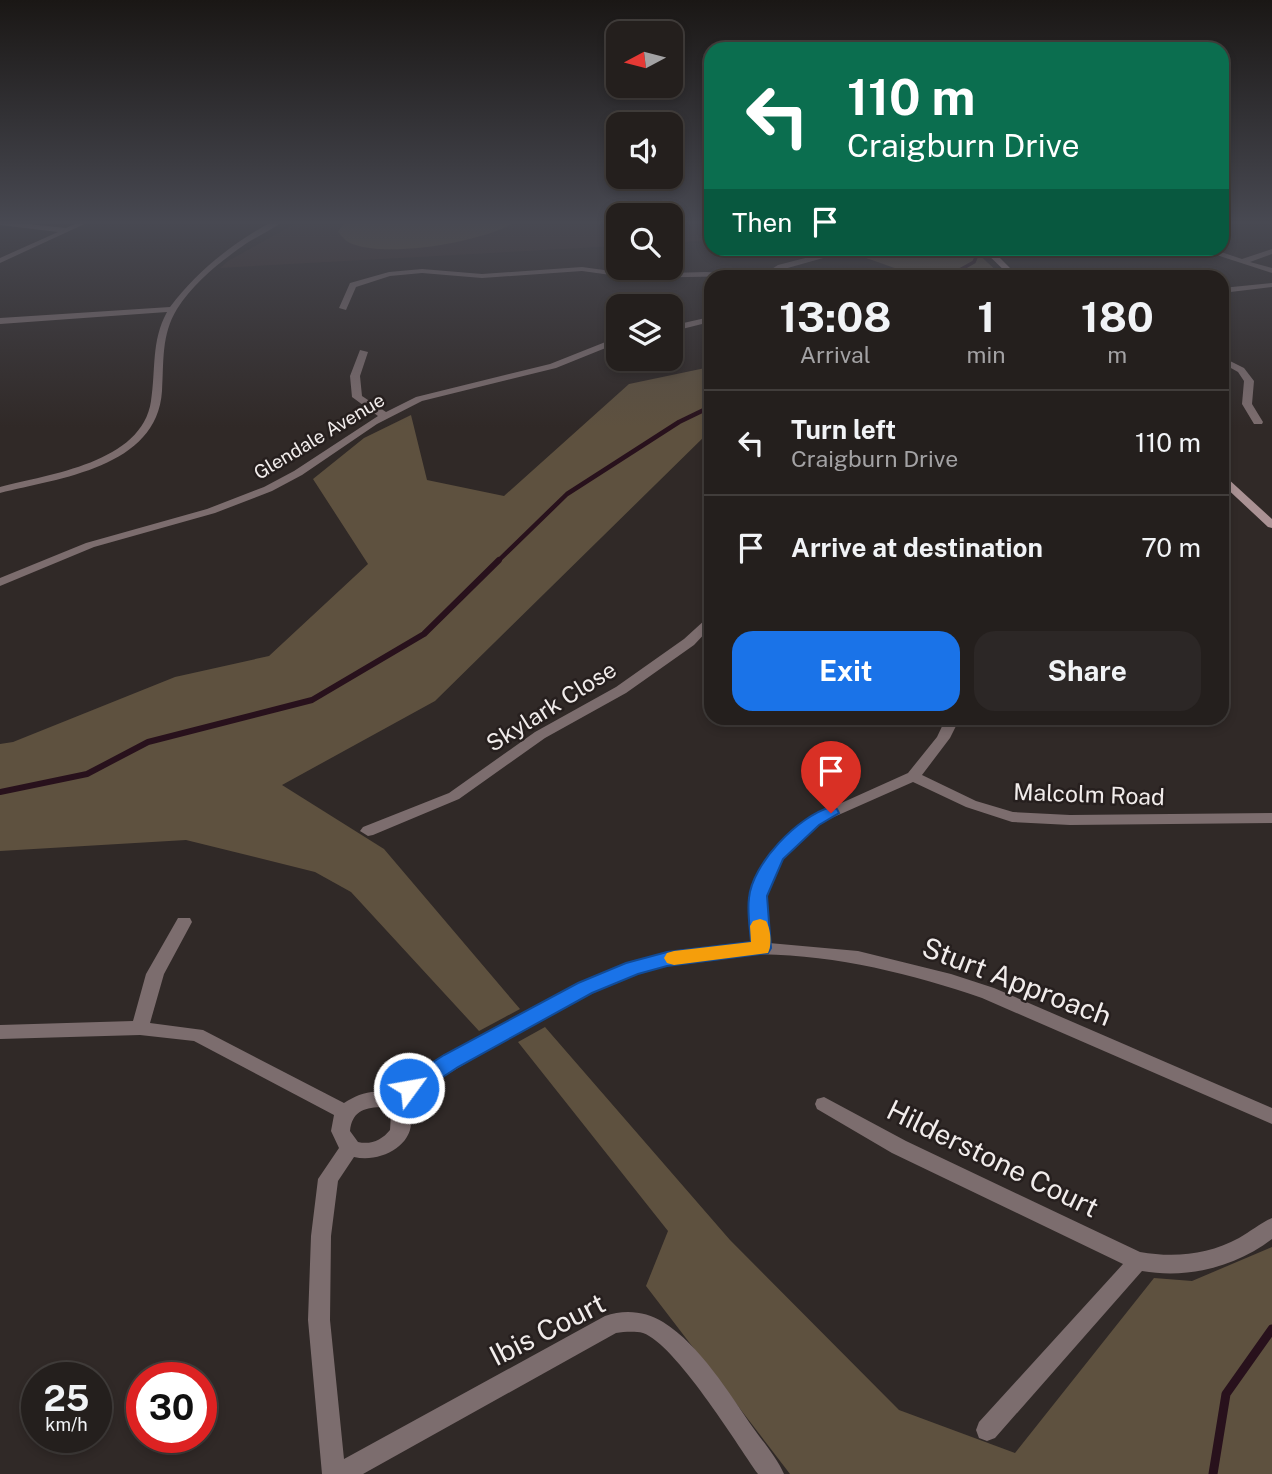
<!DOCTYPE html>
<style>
body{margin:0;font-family:"Public Sans",sans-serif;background:#2c2726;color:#f1f3f6;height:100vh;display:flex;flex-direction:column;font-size:26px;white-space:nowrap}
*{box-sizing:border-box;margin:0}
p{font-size:23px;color:#a3a2a4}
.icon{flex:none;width:38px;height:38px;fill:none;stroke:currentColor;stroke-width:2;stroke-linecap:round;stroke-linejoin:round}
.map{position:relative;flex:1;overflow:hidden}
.side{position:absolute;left:704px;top:270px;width:525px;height:455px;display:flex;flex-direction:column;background:#241f1d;border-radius:21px;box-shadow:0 4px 10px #0003,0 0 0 2px #413d3b}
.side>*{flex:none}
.banner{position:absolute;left:704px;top:42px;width:525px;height:214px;border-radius:21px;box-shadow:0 4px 10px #0003,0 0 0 2px #413d3b;background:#0b6e4f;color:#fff;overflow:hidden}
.needle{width:46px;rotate:263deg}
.controls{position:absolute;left:606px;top:21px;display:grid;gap:14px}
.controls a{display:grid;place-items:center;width:77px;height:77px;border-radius:14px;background:#241f1d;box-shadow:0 4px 10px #0003,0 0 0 2px #413d3b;font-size:35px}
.speed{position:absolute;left:21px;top:1362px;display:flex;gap:14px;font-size:35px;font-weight:700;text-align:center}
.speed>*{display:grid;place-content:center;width:91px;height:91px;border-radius:50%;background:#241f1d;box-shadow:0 4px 10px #0003,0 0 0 2px #413d3b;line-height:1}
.speed small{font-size:18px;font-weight:400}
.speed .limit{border:10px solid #d22;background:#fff;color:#111}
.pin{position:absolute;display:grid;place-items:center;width:60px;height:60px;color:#fff;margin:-72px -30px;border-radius:50% 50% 50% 0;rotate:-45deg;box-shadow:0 0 7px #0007}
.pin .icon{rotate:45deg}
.me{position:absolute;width:77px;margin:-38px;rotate:58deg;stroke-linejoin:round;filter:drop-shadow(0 0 5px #0008)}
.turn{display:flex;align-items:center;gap:24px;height:147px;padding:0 28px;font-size:32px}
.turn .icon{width:91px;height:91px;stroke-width:2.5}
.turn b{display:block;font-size:49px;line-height:60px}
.then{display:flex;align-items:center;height:66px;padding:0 28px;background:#0003;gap:14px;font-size:26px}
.eta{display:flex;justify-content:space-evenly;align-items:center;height:119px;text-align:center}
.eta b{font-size:42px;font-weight:700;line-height:49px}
.primary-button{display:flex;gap:14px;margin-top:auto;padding:14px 28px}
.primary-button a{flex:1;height:80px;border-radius:21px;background:#1a73e8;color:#fff;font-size:28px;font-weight:700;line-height:80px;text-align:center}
.primary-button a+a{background:#2c2726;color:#f1f3f6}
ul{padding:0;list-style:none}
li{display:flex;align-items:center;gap:21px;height:105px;padding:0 28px;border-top:2px solid #413d3b}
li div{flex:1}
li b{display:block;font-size:26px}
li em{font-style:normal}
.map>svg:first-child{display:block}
.built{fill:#3e302d}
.green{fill:#5e513f}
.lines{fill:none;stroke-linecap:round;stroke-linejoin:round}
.stream-far3{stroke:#28111c;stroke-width:3.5}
.stream-far2{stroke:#28111c;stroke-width:4.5}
.stream-far1{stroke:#28111c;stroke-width:6}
.stream{stroke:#28111c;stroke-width:9}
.minor{fill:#7c6d6e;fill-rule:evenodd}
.secondary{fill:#aa9294;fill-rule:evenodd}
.route{fill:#1a73e8;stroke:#114b97;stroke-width:2}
.slow{fill:#f59e0b}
.labels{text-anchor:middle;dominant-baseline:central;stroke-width:5;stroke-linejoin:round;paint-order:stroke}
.far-street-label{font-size:19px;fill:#f1eceb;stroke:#261f1e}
.street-label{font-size:23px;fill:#f1eceb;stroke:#261f1e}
.near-street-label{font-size:28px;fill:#f1eceb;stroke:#261f1e}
</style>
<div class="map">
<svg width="1272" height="1474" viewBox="0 0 1272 1474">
<rect width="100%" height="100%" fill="#302927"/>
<path class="built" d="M300,221H618V246L220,268L228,261Z
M670,221H710V240L670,243Z"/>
<path class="green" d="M345,221H517C485,242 385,259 350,243C345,241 342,236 338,232Z
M874,249H973L1002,276H917L855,254Z
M710,367V431L435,701L282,785L384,849L520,1009L479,1031L351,892L315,872L186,840L0,851V744L13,742L175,677L269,656L368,564L313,479L364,438L411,415L427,480L504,496L629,384Z
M545,1027L730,1240L899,1410L1015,1453L1154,1278L1192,1281L1272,1247V1474H790L646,1286L668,1231L518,1042Z"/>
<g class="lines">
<path class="stream-far3" d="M949,276L974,262L980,248"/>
<path class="stream-far2" d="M497,562L567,494L679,422L710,407"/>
<path class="stream-far1" d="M0,792L87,774L148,742L312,700L424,634L499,560"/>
<path class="stream" d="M1213,1474L1226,1394L1272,1329"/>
<path class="minor" d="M0,221L66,228L81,221H91L0,263V258L58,232L0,225Z
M273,221H283C272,230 258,236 247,243C221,261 194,282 177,309C161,335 164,362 162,391C157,468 59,478 0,493V487C49,474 142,463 151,401C156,369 151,341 167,312L0,324V318L170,307C198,270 233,243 273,221Z
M844,248H859L784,269L770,276H761L778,265Z
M1195,248H1209L1242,259L1272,249V254L1250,262L1272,268V273Z
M582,267L633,274L706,272L738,274L742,276L633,278L582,271L482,278L422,273L390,276L356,287L346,310L339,308L350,283L389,272L422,269L482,274Z
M1272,283V287L1222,293V288Z
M710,317V322L670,332V326Z
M618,337V343L556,368L422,401L377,424L302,475L272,491L215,513L94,547L0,586V578L86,543L207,509L264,487L294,471L378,416L352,397L350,376L360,350L368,352L360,376L362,396L386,412L416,397L550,364Z
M1222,357L1244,368L1254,381L1252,404L1263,422L1262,424H1254L1242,404L1244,381L1238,372L1222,363Z
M710,618V628L694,645L626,693L545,738L459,799L373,835L368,836L360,831L363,827L449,793L535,732L616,687L684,639L706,619Z
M946,718H960L950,738L922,775L976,801L1013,812L1070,815L1272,813V823L1070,825L1012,822L966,807L913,782L818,824L783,859L766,896L769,943L858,951L951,974L994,988L1272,1108V1124L982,998C871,960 743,934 629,975C599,986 572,1003 544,1018C496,1045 449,1073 402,1102C430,1135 386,1165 354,1157L338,1181L331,1236L330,1320L344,1459L605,1316C624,1309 646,1311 663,1322C701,1346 728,1392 754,1429C764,1443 777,1458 784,1474H758C736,1443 676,1345 643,1333C634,1331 624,1332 616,1333L363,1474H322L308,1320L311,1236L318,1179L339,1148L331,1131L334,1115L194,1041L140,1035L0,1039V1025L133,1021L146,974L178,918H190L192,922L164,974L150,1023L203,1030L344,1103C356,1095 371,1089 385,1093L495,1029L604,972L635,961L679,950L752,944L750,896L771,852L808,818L908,773L937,737ZM380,1107L391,1115L390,1130C382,1140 371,1145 358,1142L350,1131C352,1112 363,1108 380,1107Z
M824,1097L906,1141L1140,1252C1174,1258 1208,1255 1239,1238C1250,1232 1260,1223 1272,1218V1239C1235,1267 1188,1279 1142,1271L995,1438L987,1441L979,1438L976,1430L979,1422L1123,1264L892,1153L817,1109L815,1104L817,1099Z"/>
<path class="secondary" d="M981,248H990L1018,276H1010Z
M1222,476L1226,477L1272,519V528L1268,527L1222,484Z"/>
</g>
<linearGradient id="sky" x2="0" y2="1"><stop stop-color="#1a1715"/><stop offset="0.52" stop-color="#484952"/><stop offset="1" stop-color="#484952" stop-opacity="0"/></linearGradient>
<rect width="1272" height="427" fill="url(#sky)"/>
<path class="route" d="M831,807L837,809L839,813L819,825L783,859L767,896L771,948L768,953L667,966L638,974L592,993L458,1067L417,1094L409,1096L402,1094L399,1088L402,1082L444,1055L578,983L626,963L667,952L751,942C750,928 747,912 749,898C752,864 798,816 831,807Z"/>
<path class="slow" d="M760,919L766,921C771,929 772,945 768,953L674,965L667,963L664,958L667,953L674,951L751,942L750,926L753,921Z"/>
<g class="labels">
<g class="far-street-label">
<text transform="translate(319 436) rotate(-31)">Glendale Avenue</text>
</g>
<g class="street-label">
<text transform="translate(551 706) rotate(-32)">Skylark Close</text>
<text transform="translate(1089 794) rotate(2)">Malcolm Road</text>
</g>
<g class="near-street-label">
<text transform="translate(1017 981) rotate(21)">Sturt Approach</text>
<text transform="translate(993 1158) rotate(26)">Hilderstone Court</text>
<text transform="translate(547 1329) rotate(-27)">Ibis Court</text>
</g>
</g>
</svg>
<div class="controls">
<a><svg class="needle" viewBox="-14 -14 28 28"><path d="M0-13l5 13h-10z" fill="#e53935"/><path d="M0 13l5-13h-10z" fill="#a3a2a4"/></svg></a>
<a><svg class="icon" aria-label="sound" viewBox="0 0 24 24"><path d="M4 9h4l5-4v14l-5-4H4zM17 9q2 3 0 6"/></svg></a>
<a><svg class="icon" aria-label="search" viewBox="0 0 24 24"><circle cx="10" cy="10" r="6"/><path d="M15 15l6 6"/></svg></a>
<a><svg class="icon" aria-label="layers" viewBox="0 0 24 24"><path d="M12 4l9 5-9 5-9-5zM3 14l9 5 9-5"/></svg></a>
</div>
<div class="speed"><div>25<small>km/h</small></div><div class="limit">30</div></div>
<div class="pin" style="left:831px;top:813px;background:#d93025"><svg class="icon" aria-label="arrive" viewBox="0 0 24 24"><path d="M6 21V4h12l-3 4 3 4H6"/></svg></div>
<svg class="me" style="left:409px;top:1088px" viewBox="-20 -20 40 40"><circle r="17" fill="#1a73e8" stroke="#fff" stroke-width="3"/><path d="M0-11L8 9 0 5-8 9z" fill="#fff"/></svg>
<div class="banner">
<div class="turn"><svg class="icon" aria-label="left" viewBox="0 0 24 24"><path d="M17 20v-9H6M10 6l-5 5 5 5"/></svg><div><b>110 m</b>Craigburn Drive</div></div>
<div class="then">Then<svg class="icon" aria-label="arrive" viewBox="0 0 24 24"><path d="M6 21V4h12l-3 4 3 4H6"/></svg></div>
</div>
<section class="side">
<div class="eta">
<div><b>13:08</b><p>Arrival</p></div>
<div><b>1</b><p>min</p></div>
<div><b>180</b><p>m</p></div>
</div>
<ul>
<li><svg class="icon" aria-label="left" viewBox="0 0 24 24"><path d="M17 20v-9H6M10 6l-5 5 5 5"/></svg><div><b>Turn left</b><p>Craigburn Drive</p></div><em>110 m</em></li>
<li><svg class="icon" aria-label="arrive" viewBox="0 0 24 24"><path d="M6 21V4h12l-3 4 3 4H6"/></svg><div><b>Arrive at destination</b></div><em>70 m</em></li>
</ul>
<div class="primary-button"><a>Exit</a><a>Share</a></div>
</section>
</div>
